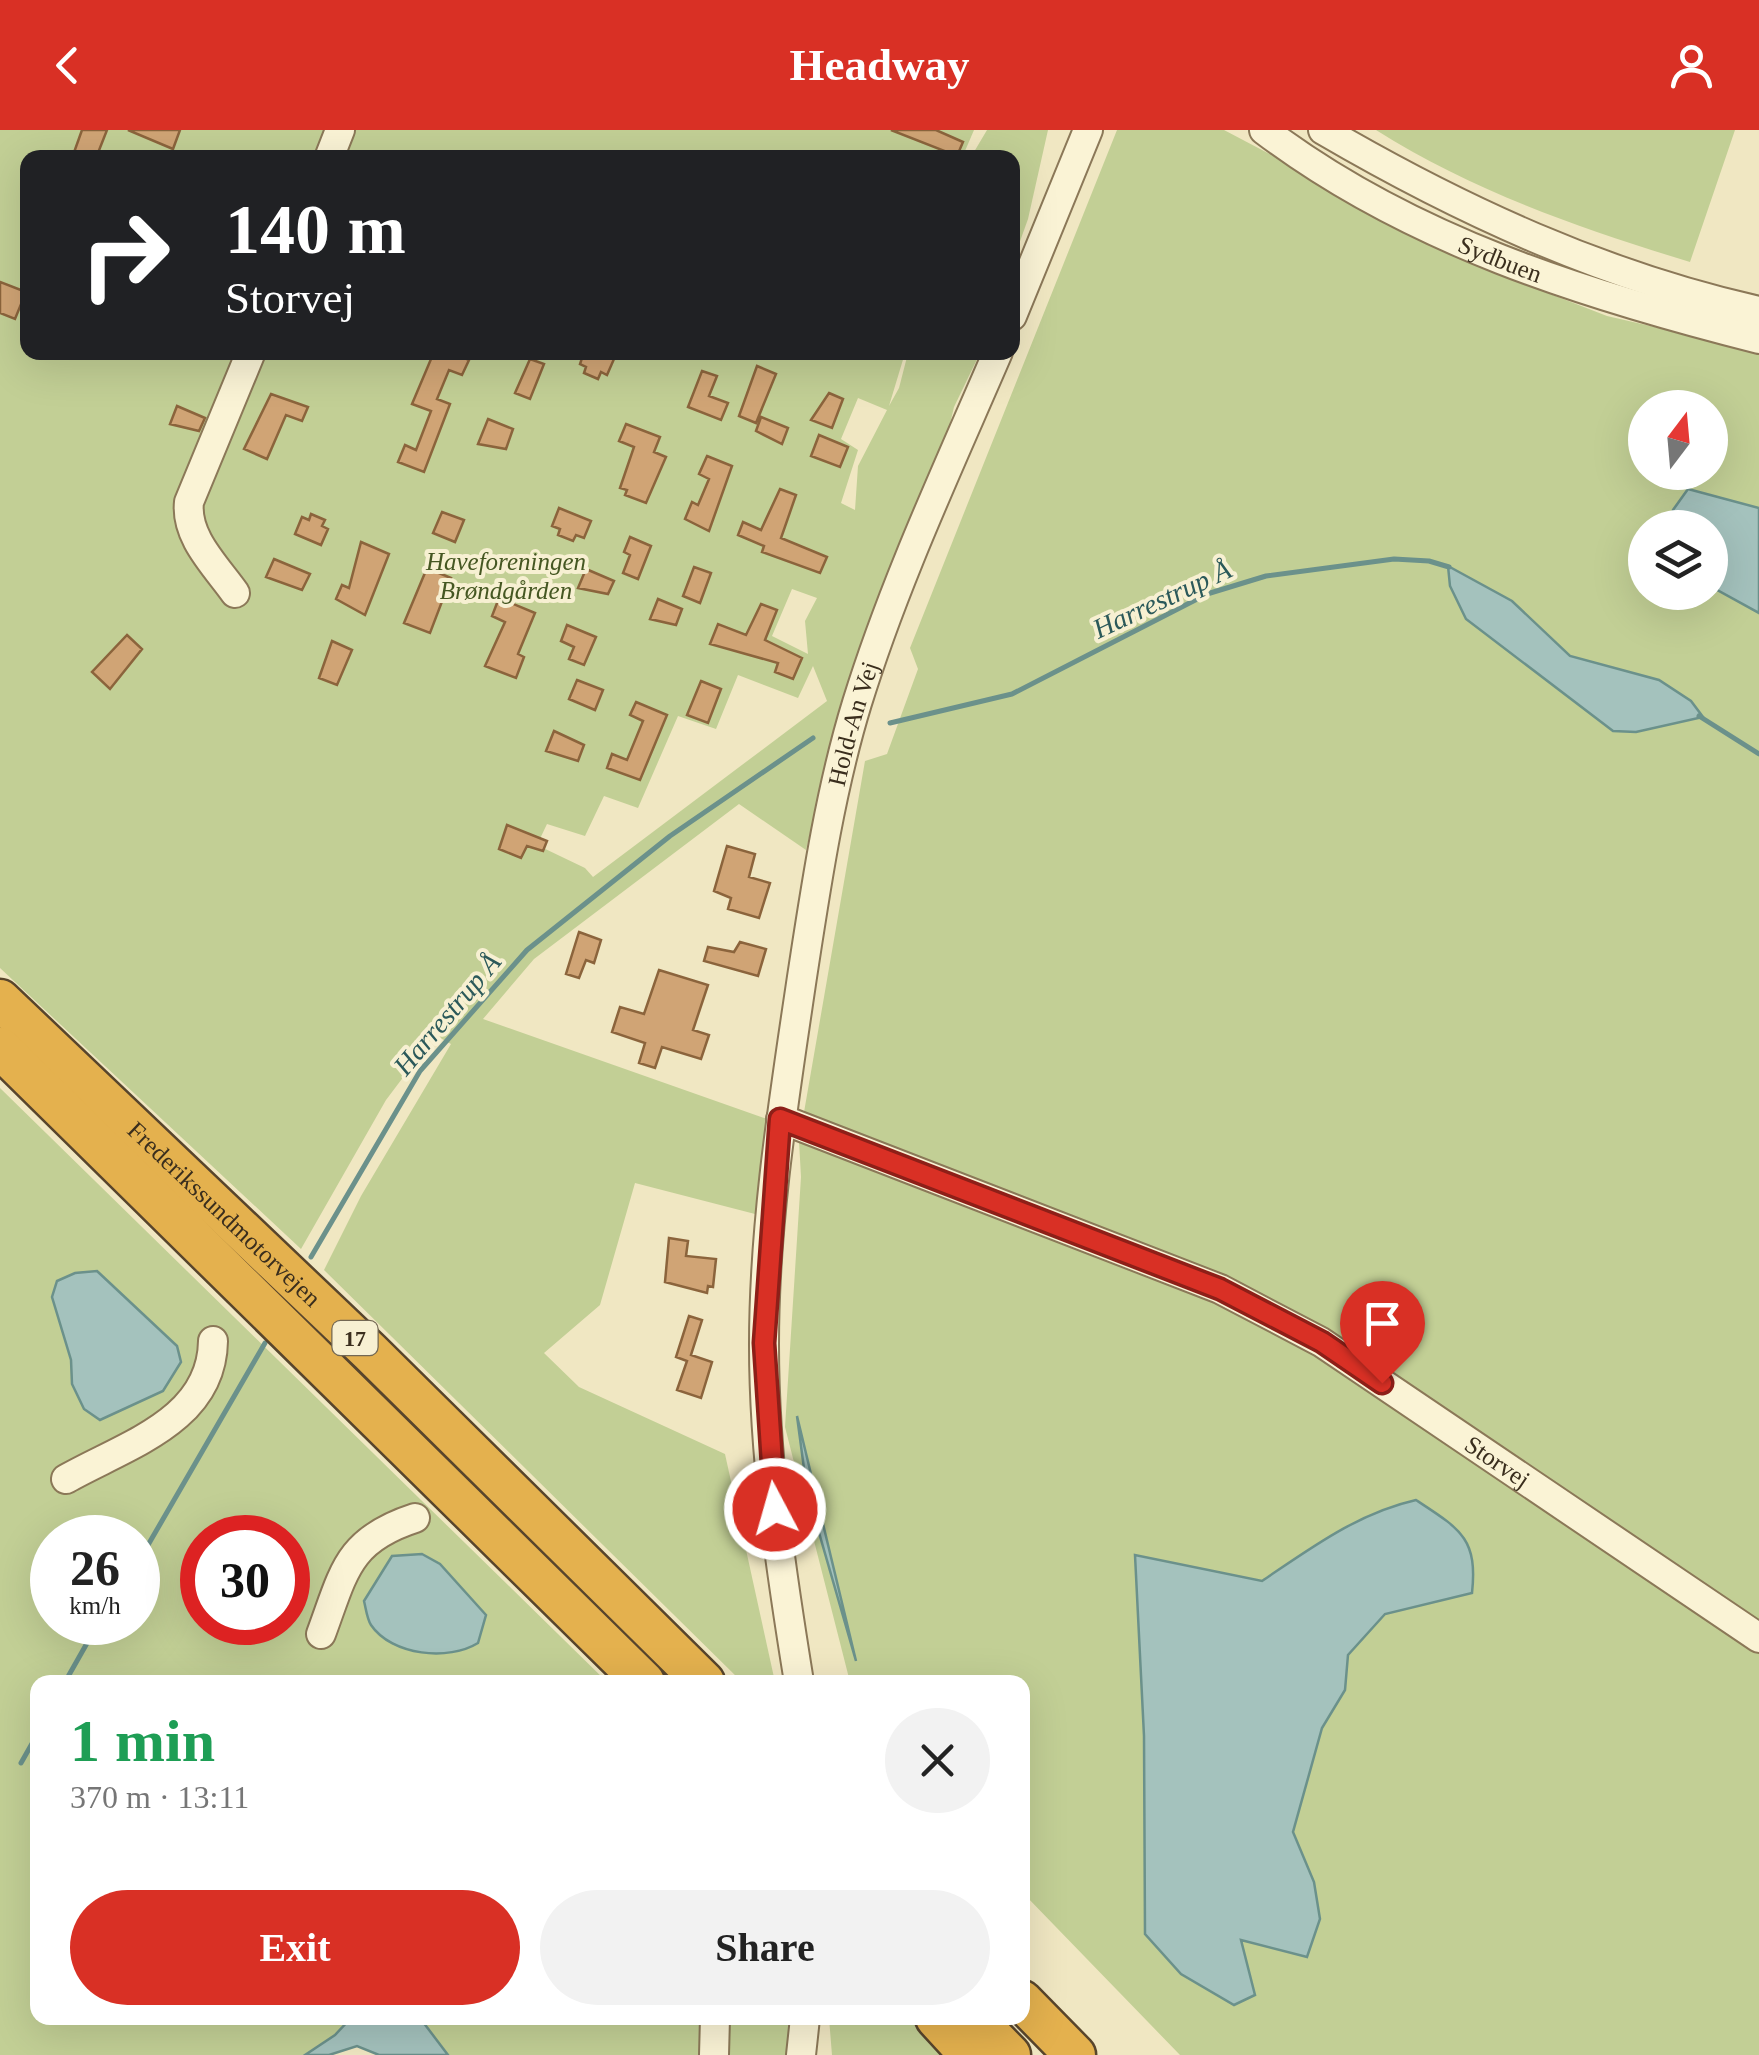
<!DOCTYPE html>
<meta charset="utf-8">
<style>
body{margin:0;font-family:"Times New Roman",serif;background:#f2f2f2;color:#222;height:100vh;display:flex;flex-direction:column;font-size:38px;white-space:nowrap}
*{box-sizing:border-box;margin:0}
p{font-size:32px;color:#767676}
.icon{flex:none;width:55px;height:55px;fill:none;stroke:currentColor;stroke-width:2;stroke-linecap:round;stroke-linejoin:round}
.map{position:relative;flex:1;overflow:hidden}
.sheet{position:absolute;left:30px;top:1545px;width:1000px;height:350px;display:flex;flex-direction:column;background:#fff;border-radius:20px;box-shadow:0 10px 40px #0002}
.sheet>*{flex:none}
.hud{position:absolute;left:20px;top:20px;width:1000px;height:210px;border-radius:20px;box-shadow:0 10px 40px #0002;background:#202124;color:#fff;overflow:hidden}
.needle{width:65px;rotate:16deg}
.controls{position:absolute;left:1628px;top:260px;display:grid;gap:20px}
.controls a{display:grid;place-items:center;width:100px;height:100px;border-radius:50%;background:#fff;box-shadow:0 10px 40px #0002;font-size:50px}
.speed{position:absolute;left:30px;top:1385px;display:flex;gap:20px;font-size:50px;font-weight:700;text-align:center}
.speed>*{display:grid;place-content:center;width:130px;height:130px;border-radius:50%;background:#fff;box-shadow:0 10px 40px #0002;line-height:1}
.speed small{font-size:25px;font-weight:400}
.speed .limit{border:15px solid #d22;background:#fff;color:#111}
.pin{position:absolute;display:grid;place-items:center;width:85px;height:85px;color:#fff;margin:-102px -42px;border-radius:50% 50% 50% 0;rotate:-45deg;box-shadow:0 0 10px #0007}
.pin .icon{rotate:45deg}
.me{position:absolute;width:110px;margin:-55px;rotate:354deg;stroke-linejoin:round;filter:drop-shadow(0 0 8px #0008)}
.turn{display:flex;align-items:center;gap:35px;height:210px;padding:0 40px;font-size:45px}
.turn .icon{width:130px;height:130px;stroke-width:2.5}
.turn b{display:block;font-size:70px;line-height:85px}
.round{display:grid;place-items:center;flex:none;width:105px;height:105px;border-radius:52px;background:#f2f2f2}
.head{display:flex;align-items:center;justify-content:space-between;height:170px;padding:0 40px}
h1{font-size:60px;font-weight:700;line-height:75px;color:#1e9e55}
.action{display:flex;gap:20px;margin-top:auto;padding:20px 40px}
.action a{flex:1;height:115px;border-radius:60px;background:#d93025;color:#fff;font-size:40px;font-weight:700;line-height:115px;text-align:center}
.action a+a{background:#f2f2f2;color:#222}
header{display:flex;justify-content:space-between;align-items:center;height:130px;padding:0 40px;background:#d93025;color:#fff;font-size:45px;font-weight:700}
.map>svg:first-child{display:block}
.green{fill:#c2cf95;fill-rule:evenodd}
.water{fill:#a4c2bd;stroke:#6b918b;stroke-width:2.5}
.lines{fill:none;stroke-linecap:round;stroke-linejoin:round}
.stream{stroke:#6b918b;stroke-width:5}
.building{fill:#d0a475;stroke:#8b643c;stroke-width:2.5}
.minor-casing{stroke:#8b7858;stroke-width:32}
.highway-casing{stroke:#58452c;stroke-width:45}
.minor{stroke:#faf3d5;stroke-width:28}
.highway{stroke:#e4b14e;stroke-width:40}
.route-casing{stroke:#8d1f18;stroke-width:25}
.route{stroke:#d93025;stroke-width:18}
.labels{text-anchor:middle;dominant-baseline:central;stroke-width:8;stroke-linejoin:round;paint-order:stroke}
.shield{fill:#f7f0d2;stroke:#736853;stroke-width:2.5}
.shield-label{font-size:22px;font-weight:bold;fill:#3a2e1d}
.street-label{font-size:25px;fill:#3a2e1d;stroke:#f7f0d2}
.park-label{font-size:25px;font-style:italic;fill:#455722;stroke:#f7f0d2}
.water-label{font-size:28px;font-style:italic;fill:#2b595a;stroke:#f7f0d2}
</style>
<header><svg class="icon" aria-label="back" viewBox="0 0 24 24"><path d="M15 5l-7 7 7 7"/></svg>Headway<svg class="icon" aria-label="person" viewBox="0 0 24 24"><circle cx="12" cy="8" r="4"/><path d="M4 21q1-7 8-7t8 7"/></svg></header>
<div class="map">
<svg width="1759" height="1925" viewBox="0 0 1759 1925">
<rect width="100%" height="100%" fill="#f0e7c2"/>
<path class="green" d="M0,0H974L962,28H28V222L905,223L889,276L899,258L908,223H980L954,277L942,327L841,572L806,720L739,674L534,829L483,889L767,989L755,1084L635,1053L600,1175L544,1223L579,1257L725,1324L775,1552H742L324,1140L361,1066L451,914L435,905L386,970L301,1119L0,838ZM858,268L887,280L858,336L855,380L841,373L858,320L841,309ZM792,459L817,468L805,491L808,524L772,506ZM813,536L827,571L593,747L585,738L537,715L547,694L585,706L604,666L638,678L678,586L716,599L738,545L798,568Z
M987,0H1048L1028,89L1013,131L1012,28L971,27Z
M1117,0H1224L1489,140L1607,186L1759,221V1925H1180L1023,1763L1022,1552H850L785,1297L801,1047L799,1011L865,631L887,624L918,539L910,518ZM1645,278H1710V342H1645ZM1645,398H1710V462H1645Z
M1376,0H1735L1690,132C1582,99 1472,61 1376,0Z
M0,958L607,1552H38V1888H351L335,1905L305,1925H0ZM52,1408H138V1492L100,1493L95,1501L100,1503H81L87,1492H52ZM202,1408H288V1492H202Z
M704,1888L702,1925H448L420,1889Z
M725,1888H791L788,1925H726Z
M829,1888H910L942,1925H832Z"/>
<path class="water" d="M1688,359L1759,378V483L1710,456V398L1672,397L1673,380Z
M1448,436L1512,471L1570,526L1659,550L1691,571L1703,587L1636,602L1613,601L1466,489L1450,456Z
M97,1141L177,1216L181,1232L163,1261L100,1290L84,1279L72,1254L71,1230L52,1167L57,1151L75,1143Z
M797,1286L856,1531L807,1361Z
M1416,1370C1460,1399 1478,1408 1472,1463L1385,1484L1348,1525L1345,1560L1322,1598L1293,1702L1314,1752L1320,1789L1307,1827L1241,1810L1255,1865L1234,1875L1181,1844L1145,1804L1144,1606L1135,1425L1262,1451C1311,1418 1358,1383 1416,1370Z
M422,1424L440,1434L486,1485L478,1513C449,1531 392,1526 371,1495C367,1489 366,1479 364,1471L392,1426Z
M351,1888H420L448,1925H379L357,1916L329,1925H305L335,1905Z"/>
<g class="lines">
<path class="stream" d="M1699,586L1759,624
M890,593L1012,564L1207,464L1266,446L1394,429L1429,431L1449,437
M311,1127L420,941L527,820L670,706L813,608
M148,1415L265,1213
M65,1552L99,1492
M21,1633L38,1603"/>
</g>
<path class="building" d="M82,0H107L96,28H72Z
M128,0H180L173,19Z
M891,0H936L963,12L957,26Z
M0,152L26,162L15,189L0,183Z
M434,222H452L469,230L462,245L449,240L437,269L450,274L424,342L398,332L405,315L416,320L431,281L412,274Z
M584,222L614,229L607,245L601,242L598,249L584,243L586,237L580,234Z
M530,229L544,234L530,269L515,263Z
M757,236L776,244L756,293L739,286Z
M702,241L717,246L709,266L728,273L721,290L688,277Z
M829,263L843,269L832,298L811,290Z
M271,264L308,277L302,291L286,285L267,329L244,319Z
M177,276L205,288L199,301L170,294Z
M761,287L788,298L782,314L756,301Z
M488,289L513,299L506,319L478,314Z
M626,294L660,307L654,322L666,327L646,373L625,365L627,360L620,358L634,317L619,311Z
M819,305L848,317L840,337L811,326Z
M707,326L732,336L709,401L685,389L692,372L698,375L709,349L699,344Z
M780,359L796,365L781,408L827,427L820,443L762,422L764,416L738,405L743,392L761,400Z
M559,378L591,391L584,408L576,405L573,411L558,405L560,399L552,396Z
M442,382L464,390L455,412L433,403Z
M311,384L325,390L322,396L328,399L321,415L295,404L302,387L309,390Z
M630,407L651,416L638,449L623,443L630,425L624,422Z
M361,412L389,424L365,485L336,469L342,455L349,458Z
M274,429L310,444L302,460L266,447Z
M694,437L711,443L700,473L683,466Z
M427,438L451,448L430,503L404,493Z
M586,439L614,451L608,464L578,458Z
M499,468L535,483L518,524L524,527L516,548L485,536L505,492L492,486Z
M658,469L682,479L676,495L650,489Z
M761,474L777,480L765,510L802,528L793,549L775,542L778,533L710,514L718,494L746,505Z
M567,495L596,507L584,535L569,529L574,517L561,511Z
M127,505L142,519L110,559L92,542Z
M332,511L352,520L337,555L319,548Z
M577,550L603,560L595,580L569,569Z
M701,551L721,559L708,593L687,585Z
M636,572L667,585L640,650L607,638L612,624L627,630L643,591L630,585Z
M554,601L584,615L578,631L546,621Z
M507,695L547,711L543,721L527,716L521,728L499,719Z
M727,716L755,724L749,747L770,753L759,788L728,779L731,768L714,761Z
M579,802L601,810L594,833L586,830L579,848L566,844Z
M740,812L766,819L758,846L704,831L708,817L734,822Z
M659,840L708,855L693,900L709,905L701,929L662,917L655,938L639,933L645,913L612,902L620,877L644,884Z
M669,1108L688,1111L686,1126L716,1129L713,1157L708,1156L707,1163L665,1152Z
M689,1186L702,1190L691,1225L712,1232L701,1268L677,1260L687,1231L676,1227Z"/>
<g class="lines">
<g class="minor-casing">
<g id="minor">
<path id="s1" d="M1264,0C1409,110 1585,165 1759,209"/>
<path d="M1323,0C1460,80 1603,146 1759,181"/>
<path d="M329,28L340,0"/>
<path d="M1012,186L1088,0"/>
<path d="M235,463C216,436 185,407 189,372L251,222"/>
<path id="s2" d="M781,989L1220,1159L1321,1212L1759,1508"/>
<path d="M66,1349C126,1315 212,1291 213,1211"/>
<path d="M321,1504C344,1442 347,1410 415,1388"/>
<path id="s3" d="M799,1552C781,1441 764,1328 764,1215C764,1091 784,969 802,847C816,756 830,661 857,573C894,453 948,338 998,222"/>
<path d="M714,1925L715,1888"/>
<path d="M801,1925L805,1888"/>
</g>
</g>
<g class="highway-casing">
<g id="highway">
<path id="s4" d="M0,870L370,1222L704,1552"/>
<path d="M0,918L644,1552"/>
<path d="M1022,1871L1075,1925"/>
<path d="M936,1888L970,1925"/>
<path d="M974,1888L1010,1925"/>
</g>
</g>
<use href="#minor" class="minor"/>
<use href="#highway" class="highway"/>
</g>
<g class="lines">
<g class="route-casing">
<path id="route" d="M775,1379L764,1213L780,989L1220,1159L1322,1212L1382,1253"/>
</g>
<use href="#route" class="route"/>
</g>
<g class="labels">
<rect class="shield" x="332.5" y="1191" width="45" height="34" rx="8"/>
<g class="shield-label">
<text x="355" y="1208">17</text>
</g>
<g class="street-label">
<text stroke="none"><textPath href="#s1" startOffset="270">Sydbuen</textPath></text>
<text stroke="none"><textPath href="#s3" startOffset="968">Hold-An Vej</textPath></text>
<text stroke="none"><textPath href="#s4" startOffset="310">Frederikssundmotorvejen</textPath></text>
<text stroke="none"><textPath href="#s2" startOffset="798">Storvej</textPath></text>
</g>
<g class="park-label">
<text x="506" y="431">Haveforeningen<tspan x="506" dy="29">Brøndgården</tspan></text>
</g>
<g class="water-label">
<text transform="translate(1162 469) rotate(-25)">Harrestrup Å</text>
<text transform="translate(447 884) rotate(-50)">Harrestrup Å</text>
</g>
</g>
</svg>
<div class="controls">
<a><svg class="needle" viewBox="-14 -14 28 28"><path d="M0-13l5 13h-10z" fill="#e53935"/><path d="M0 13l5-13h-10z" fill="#767676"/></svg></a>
<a><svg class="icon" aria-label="layers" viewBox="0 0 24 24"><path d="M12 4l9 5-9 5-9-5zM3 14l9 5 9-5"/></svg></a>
</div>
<div class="speed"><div>26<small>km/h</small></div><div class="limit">30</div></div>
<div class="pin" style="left:1382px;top:1253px;background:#d93025"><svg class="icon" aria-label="arrive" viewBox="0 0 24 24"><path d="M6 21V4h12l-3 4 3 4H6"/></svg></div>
<svg class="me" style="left:775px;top:1379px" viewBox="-20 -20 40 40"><circle r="17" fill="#d93025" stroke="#fff" stroke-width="3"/><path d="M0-11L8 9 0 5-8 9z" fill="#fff"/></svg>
<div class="hud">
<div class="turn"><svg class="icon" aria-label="right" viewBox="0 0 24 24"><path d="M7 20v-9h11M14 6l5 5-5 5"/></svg><div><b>140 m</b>Storvej</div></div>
</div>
<section class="sheet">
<div class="head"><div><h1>1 min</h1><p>370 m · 13:11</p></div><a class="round"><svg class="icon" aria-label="close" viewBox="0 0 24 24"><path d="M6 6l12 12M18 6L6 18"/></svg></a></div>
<div class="action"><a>Exit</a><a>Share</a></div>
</section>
</div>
